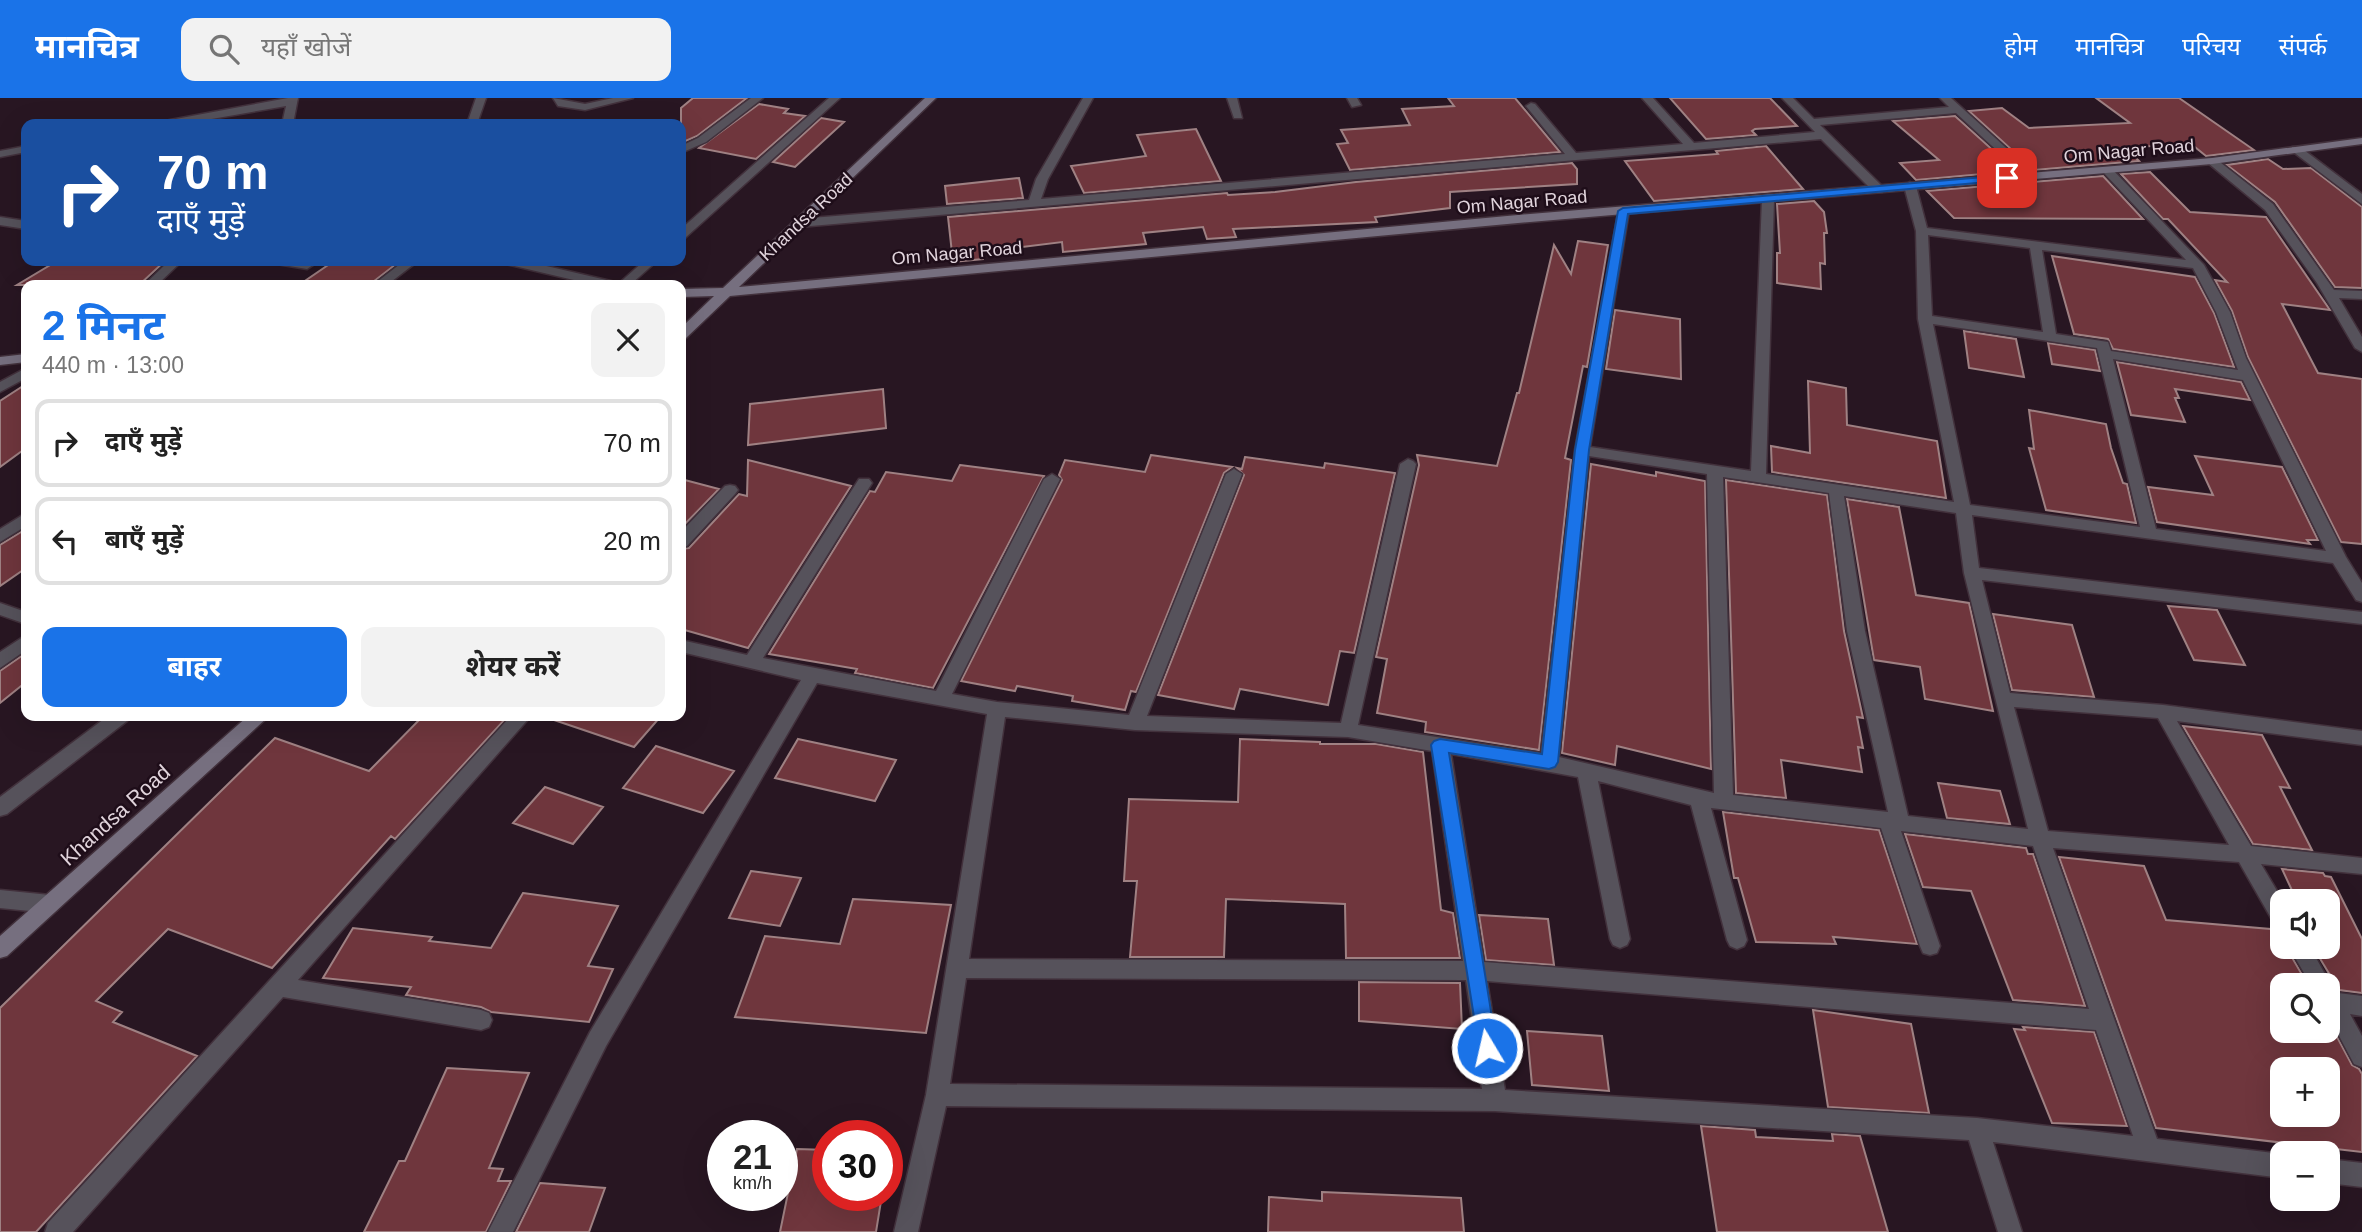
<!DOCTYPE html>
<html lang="hi">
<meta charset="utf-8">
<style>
body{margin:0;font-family:Helvetica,"Noto Sans Devanagari",sans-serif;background:#f2f2f2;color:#222;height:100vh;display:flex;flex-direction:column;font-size:26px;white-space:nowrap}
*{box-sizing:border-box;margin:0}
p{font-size:23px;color:#767676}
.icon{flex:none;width:38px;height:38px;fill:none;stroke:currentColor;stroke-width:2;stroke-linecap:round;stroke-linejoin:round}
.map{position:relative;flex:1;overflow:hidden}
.drawer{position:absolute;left:21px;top:182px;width:665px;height:441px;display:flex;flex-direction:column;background:#fff;border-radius:14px;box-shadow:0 7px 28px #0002}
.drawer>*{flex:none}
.banner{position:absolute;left:21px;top:21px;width:665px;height:147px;border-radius:14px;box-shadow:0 7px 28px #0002;background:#1a4fa0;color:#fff;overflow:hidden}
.fabs{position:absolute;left:2270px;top:791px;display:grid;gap:14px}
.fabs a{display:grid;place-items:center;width:70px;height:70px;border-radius:14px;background:#fff;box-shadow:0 7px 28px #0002;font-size:35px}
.speed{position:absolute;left:707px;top:1022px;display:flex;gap:14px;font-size:35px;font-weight:700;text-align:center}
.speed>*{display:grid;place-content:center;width:91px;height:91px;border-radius:50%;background:#fff;box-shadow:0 7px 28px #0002;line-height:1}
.speed small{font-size:18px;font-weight:400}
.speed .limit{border:10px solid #d22;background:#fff;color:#111}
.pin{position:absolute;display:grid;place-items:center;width:60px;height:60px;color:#fff;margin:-30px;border-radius:14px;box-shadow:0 4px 10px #0006}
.me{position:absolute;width:77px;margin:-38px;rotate:351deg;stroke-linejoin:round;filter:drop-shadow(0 0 5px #0008)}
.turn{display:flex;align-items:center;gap:24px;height:147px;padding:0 21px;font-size:32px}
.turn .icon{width:91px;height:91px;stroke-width:2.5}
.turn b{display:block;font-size:49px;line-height:60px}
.round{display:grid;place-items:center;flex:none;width:74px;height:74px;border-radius:14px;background:#f2f2f2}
.head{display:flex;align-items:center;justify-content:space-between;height:119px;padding:0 21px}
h1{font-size:42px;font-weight:700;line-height:52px;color:#1a73e8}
.button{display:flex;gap:14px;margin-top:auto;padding:14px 21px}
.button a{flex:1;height:80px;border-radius:14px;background:#1a73e8;color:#fff;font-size:28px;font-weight:700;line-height:80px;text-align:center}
.button a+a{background:#f2f2f2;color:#222}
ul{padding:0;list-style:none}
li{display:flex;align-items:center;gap:21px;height:88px;margin:0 14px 10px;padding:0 7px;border:4px solid #e0e0e0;border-radius:14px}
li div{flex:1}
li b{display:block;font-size:26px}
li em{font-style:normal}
header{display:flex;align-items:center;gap:42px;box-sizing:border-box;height:98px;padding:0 35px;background:#1a73e8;color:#fff}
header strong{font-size:33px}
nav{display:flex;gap:38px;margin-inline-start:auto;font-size:24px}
.search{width:490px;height:63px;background:#f2f2f2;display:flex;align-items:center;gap:18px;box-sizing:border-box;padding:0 24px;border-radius:14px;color:#767676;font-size:26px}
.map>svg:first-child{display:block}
.building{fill:#6f363d;stroke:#9f8183;stroke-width:2;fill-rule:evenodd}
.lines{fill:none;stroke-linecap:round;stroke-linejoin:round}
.street-casing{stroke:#42313c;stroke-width:3}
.secondary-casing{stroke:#42313c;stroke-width:3}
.street{fill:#56525b;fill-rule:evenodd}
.secondary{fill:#766f7f;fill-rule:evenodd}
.route{fill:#1a73e8;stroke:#114b97;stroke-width:2}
.labels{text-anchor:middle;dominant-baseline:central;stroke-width:5;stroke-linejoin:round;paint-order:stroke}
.far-street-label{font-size:18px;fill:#e1d4dc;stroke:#1e0d19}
.street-label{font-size:21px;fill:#e1d4dc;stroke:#1e0d19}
</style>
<header>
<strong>मानचित्र</strong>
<div class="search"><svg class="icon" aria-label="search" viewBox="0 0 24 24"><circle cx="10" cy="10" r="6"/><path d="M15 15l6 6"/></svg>यहाँ खोजें</div>
<nav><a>होम</a><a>मानचित्र</a><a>परिचय</a><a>संपर्क</a></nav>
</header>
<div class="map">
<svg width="2362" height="1134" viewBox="0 0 2362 1134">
<rect width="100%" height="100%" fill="#281622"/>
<path class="building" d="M693,0H747L697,38L681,45V10Z
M1448,0H1515L1560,54L1350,72L1337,46L1348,45L1341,32L1410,27L1402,11L1454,8Z
M1670,0H1770L1797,28L1755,31L1752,33L1756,37L1706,41Z
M2096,0H2179L2254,52L2206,58L2190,45L2126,50L2139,63L2034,72L1969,13L2002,10L2029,30L2130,25Z
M759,6L788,11L784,15L805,18L756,61L699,50Z
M1955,18L2016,73L1916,82L1900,65L1939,62L1893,23Z
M821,20L844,24L795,69L773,64Z
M1196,31L1221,83L1084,95L1071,68L1146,58L1137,37Z
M1766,48L1803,91L1654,103L1625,63L1718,56L1716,53Z
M2268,61L2283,71L2311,70L2362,109V190L2335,189L2275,104L2227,67Z
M1572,65L1577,71V86L1450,94V110L1375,119L1377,124L1233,131L1236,139L1207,141L1203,129L1143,135L1146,146L1063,154L1062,144L983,154V161L953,164L948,119L1227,95L1228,97L1275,94L1356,84Z
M2150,74L2190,114L2266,119L2330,212L2282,206L2318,275L2362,281V446L2341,444L2248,259L2232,213L2215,182L2227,184L2168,121H2163L2121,76Z
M2103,78L2143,121L1954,120L1927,93Z
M1019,80L1023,100L947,106L945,88Z
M1814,103L1824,114L1827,135H1824L1825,166L1820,165L1821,191L1777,185V155H1780L1777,106Z
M1578,143L1608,147L1587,269L1583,268L1565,360L1571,362L1539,652L1425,634L1426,624L1377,615L1387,561L1376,559L1419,367L1417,357L1497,368L1517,295H1519L1554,147L1571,176Z
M2052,158L2195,179L2214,215L2234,269L2113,251L2108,241L2074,236Z
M57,163H165L139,187H17Z
M334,163H400L369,187H299Z
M1615,212L1680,221L1681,281L1606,271Z
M1964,233L2016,241L2024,279L1969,270Z
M2048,245L2095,252L2100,273L2052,266Z
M2117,264L2241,284L2250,302L2175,291L2179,300H2175L2185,324L2131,317Z
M1808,283L1846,290L1847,327L1937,343L1946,400L1772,374L1771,348L1810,355Z
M26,286V350L0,369V303Z
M883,291L886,330L748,347L750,306Z
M2029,312L2106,326L2111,350L2123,385L2127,386L2136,425L2046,412L2029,350L2034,351Z
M1151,357L1232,369L1224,375L1136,594L1131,593L1125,612L1072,603L1073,598L1017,588L1015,593L961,583L1062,382L1059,377L1065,362L1145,374Z
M2195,358L2282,369L2318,442H2307L2310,446L2157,424L2148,389L2213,397Z
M1245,359L1324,370L1325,365L1395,375L1354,555L1340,553L1328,607L1240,591L1234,611L1158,597L1244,377L1237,370L1242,371Z
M748,362L851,388L748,550L681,531V451L689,450L739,396L747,398Z
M1591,366L1656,378V374L1705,383L1711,671L1617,648L1615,667L1562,655Z
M960,367L1044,378L933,590L855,575L857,571L769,556L870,393L875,394L886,374L952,383Z
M681,381L719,391L681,430Z
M1726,382L1827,397L1844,533L1863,620L1857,619L1863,650L1858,649L1862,674L1781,662L1786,700L1736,695Z
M1847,401L1899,409L1916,497L1969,505L1993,613L1925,601L1920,569L1874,562Z
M26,431V470L0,488V447Z
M2168,508L2217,512L2245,567L2194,562Z
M1993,516L2072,527L2094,599L2012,592Z
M26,555V584L0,605V573Z
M423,618H508L395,741L391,738L272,870L168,831L96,903L122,914L113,924L197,958L36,1134H0V910L275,640L369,673Z
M554,618H661L634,649L554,622Z
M2183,628L2262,637L2290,690L2280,689L2312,752L2253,746Z
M798,641L896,662L875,703L775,680Z
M1240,641L1320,644V646H1376L1423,654L1441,812L1453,815L1460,860H1346L1345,806L1226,801L1224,859H1130L1137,783H1124L1129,701L1238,704Z
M656,648L734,673L703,715L623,690Z
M1938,685L2000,693L2010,726L1947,720Z
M545,689L603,709L573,746L513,725Z
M1723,714L1879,732L1917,846L1833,839L1836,846L1756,844L1738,780H1734Z
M1905,736L2026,750L2028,756H2033L2085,908L2013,902L1971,793L1923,789Z
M2059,759L2144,768L2166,822L2282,832V849H2286L2308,887H2282V933H2328V922L2352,967L2359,971L2362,976V1054L2156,1030ZM2282,971H2328V1017H2282Z
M2282,771L2323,775L2325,778L2331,779L2362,841V895L2339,892L2313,849H2328V803H2297Z
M751,773L801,780L780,828L729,820Z
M523,795L618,808L588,868L613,871L589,924L491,914L481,909L406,897L411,889L323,880L353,830L432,839L429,843L491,850Z
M853,801L951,807L926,935L735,919L765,838L840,846Z
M1479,817L1548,821L1554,867L1486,862Z
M1359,884L1460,885L1462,931L1359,923Z
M1813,912L1911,926L1929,1015L1828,1009Z
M2023,929L2094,934L2127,1028L2052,1025L2014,931L2025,932Z
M1527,933L1602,938L1609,993L1532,987Z
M447,970L529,975L489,1070L503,1071L498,1083H511L486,1134H364L399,1063H405Z
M1701,1028L1755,1032L1756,1039L1833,1043L1832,1036L1860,1038L1888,1134H1717Z
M797,1051L828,1052V1097H882L876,1134H780Z
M540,1085L605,1090L589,1134H516Z
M1322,1094L1461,1100L1464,1134H1268L1269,1099L1322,1103Z"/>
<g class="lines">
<g class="street-casing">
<path id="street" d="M288,0H298L293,26H282L286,8L183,26H159L165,23Z
M476,0H486L477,26H467Z
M553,0L585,6L613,0H633L585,12L558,8Z
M751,0H763L706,44L681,55V48L698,40Z
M829,0H840L685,140L681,141V131Z
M1083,0H1093L1048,81L1041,101L1565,56L1526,8L1531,5L1535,6L1576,55L1683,46L1642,0H1653L1694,45L1815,34L1782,0H1793L1814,21L1949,9L1940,0H1951L2037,78L2027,80L1956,15L1820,27L1882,88V94H1874L1821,41L799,129L793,125L799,121L1029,102L1036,81Z
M1227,0H1237L1242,20H1234Z
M1347,0H1357L1361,7L1352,9Z
M26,48V54L0,59V53Z
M2292,49H2300L2362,96V106L2292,53Z
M2208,61H2216L2273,106L2334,192L2362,193V201L2339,200L2362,239V254L2355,250L2317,185L2265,112L2208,65Z
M2104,71H2112L2204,167L2230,214L2246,260L2346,459L2362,485V504L2356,502L2333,465L1972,417L1979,470L2362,514V526L1982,482L2010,595L2163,607L2362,633V647L2177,623L2251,748L2362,760V776L2261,766L2283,803L2282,830L2275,827L2239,764L2053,750L2157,1041L2282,1056V1080L1993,1044L2022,1134H1998L1969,1042L1495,1013L946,1008L918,1134H894L926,997L987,616L817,585L606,948L513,1134H488L590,934L801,582L681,554V542L747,557L859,381H869L872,385L763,560L936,593L1044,381L1052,376L1060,381L952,596L997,604L1129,617L1226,376L1234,371L1242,376L1147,618L1341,625L1400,366L1408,361L1413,363L1416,366L1358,627L1541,655L1575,352L1619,110L1629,113L1590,349L1751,373L1762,102L1768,98L1774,102L1766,376L1954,404L1918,221L1916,133L1904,88L1910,84L1916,88L1927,130L2186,162L2104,75ZM1928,137L2030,150L2043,234L1932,218ZM2042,152L2193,170L2216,214L2238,272L2111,253L2108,244L2056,236ZM1933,226L2097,250L2140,429L1970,407ZM2113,261L2243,282L2326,453L2156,431ZM1589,358L1707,376L1714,695L1559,659ZM1723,379L1829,395L1847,533L1888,714L1733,697ZM1844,398L1956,415L1964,475L2028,731L1908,718L1865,533ZM2014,609L2158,620L2229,747L2048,733ZM1005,619L1135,632L1348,639L1432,653L1463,863L969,861ZM1451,656L1578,679L1610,841L1613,847L1620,850L1627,847L1630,841L1598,683L1691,707L1727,842L1730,848L1737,851L1744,848L1747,842L1711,710L1881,730L1920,848L1923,855L1930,857L1937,855L1940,848L1901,733L2033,748L2089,911L1484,864ZM966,880L1466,882L1482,991L950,986ZM1487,883L2096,932L2133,1038L1977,1020L1505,992Z
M0,119L26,123V131L0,127Z
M169,163H182L157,187H144Z
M275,163H304L313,167L307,171L277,166Z
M404,163H418L387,187H373Z
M504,163H525L615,184L616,187H595L506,166Z
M644,163H657L630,187H617Z
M26,270V280L0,294V284Z
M730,387L735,388L738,392L735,396L687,448L681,449V434L725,388Z
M26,415V428L0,444V431Z
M0,505L26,514V526L0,517Z
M26,537V552L0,570V554Z
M108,618H130L127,623L7,716L0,718V699Z
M511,618H531L298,882L481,912L489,915L492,922L489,929L481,932L283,899L73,1134H45L48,1125Z
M0,792L50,797L57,800L60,806L57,812L50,815L0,810Z
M2289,849H2310L2332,889L2338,895L2362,898V918L2350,916L2362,938V969L2354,966L2328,917V887H2311Z
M2328,1061L2362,1065V1089L2328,1085Z"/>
</g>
<g class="secondary-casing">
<path id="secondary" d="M925,0H936L739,189L1530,116L2212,60L2362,40V46L2212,66L1530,124L730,198L686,240L681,241V230L714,198L681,199V191L723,190Z
M26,256V264L0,267V259Z
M248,618H269L7,858L0,860V838Z"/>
</g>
<use href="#street" class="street"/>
<use href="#secondary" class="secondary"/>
</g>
<path class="route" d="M2007,77L2010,78V82L1628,116L1589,352L1558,664L1555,669L1549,671L1449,655L1497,950L1494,957L1487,959L1480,957L1431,647L1434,643L1440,641L1542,656L1575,352L1618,113L1623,110Z"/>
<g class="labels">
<g class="far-street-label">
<text transform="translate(2129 53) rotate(-5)">Om Nagar Road</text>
<text transform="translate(1522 104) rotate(-5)">Om Nagar Road</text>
<text transform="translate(806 119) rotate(-43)">Khandsa Road</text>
<text transform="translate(957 155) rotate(-5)">Om Nagar Road</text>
</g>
<g class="street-label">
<text transform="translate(115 717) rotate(-42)">Khandsa Road</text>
</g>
</g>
</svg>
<div class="fabs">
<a><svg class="icon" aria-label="sound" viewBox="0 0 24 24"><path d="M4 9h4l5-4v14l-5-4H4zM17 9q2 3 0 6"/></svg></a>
<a><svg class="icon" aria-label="search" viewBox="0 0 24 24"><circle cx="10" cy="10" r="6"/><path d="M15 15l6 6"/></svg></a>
<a>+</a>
<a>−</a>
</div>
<div class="speed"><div>21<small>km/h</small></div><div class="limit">30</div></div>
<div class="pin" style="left:2007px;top:80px;background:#d93025"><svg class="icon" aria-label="arrive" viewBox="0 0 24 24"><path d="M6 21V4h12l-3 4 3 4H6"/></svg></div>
<svg class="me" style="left:1487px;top:950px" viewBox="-20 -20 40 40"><circle r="17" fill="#1a73e8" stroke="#fff" stroke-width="3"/><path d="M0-11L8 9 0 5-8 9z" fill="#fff"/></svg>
<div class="banner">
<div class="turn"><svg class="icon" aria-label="right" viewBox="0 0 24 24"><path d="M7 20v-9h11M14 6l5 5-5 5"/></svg><div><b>70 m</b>दाएँ मुड़ें</div></div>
</div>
<section class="drawer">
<div class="head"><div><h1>2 मिनट</h1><p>440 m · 13:00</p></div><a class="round"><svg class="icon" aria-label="close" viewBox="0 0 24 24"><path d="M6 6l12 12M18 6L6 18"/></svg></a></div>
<ul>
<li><svg class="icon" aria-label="right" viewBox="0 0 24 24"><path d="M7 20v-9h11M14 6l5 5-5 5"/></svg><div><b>दाएँ मुड़ें</b></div><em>70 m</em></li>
<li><svg class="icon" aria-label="left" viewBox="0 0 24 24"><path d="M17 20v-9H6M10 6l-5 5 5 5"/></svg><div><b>बाएँ मुड़ें</b></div><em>20 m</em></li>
</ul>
<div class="button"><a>बाहर</a><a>शेयर करें</a></div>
</section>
</div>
